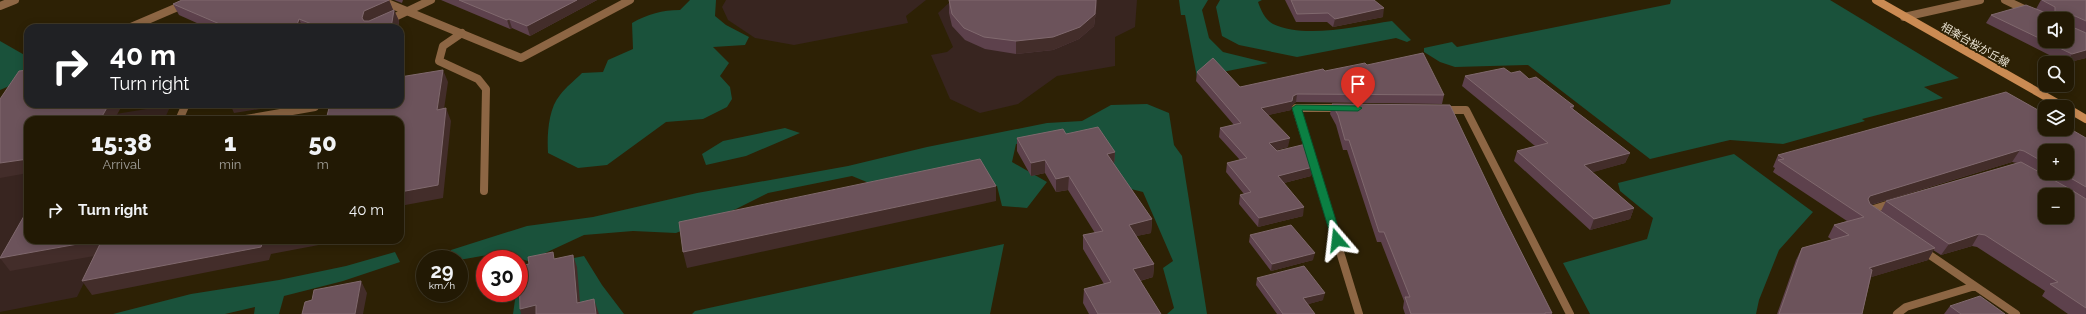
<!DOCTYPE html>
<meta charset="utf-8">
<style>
body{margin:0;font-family:Raleway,"Noto Sans JP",sans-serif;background:#2e2613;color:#f1f3f6;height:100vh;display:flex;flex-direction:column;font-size:15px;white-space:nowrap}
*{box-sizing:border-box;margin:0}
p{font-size:13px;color:#a2a09a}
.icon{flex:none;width:22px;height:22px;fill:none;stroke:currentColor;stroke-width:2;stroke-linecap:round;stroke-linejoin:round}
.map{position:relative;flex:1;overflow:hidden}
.details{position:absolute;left:24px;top:116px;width:380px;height:128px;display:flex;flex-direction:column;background:#221904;border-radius:12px;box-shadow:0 2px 10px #0003,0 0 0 1px #3f3826}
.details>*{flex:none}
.hud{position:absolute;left:24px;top:24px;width:380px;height:84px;border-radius:12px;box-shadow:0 2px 10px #0003,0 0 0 1px #3f3826;background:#202124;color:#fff;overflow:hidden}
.buttons{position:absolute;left:2038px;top:12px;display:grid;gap:8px}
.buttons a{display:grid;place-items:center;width:36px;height:36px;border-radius:8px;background:#221904;box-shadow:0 2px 10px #0003,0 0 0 1px #3f3826;font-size:20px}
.speed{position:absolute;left:416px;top:250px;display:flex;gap:8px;font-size:20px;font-weight:700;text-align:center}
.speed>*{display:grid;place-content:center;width:52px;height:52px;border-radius:50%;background:#221904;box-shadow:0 2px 10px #0003,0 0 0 1px #3f3826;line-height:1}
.speed small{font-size:10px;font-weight:400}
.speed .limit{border:6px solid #d22;background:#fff;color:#111}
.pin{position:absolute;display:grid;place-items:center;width:34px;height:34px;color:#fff;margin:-41px -17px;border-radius:50% 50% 50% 0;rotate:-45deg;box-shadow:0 0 4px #0007}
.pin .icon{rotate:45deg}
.me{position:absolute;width:44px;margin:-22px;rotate:343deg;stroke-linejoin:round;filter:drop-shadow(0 0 3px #0008)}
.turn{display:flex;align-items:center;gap:14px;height:84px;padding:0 20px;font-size:18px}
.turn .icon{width:52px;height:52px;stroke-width:2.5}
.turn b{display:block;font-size:28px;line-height:34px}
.eta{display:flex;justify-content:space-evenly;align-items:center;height:68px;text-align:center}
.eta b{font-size:24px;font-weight:800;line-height:28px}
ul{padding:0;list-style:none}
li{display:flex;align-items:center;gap:12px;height:52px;padding:0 20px}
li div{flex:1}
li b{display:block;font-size:15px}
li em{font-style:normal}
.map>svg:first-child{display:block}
.industrial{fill:#382520}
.green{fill:#1a523b}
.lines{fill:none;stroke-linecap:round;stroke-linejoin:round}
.minor{stroke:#8d6644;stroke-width:8}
.tertiary{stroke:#8d6644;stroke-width:8}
.secondary{stroke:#cb8b53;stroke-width:8}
.wall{fill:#5d414c;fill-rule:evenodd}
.shaded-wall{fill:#432d2a}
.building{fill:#6c535b;stroke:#80696e;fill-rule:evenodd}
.route{fill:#0b8043;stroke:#07532c}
.labels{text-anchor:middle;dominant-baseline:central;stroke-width:4;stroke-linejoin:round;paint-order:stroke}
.street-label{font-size:11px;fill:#eae3d3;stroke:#2d2105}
</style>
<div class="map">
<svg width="2086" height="314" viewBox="0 0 2086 314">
<rect width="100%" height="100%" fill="#2d2105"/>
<path class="industrial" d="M726,0H926L906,16L908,23L794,45L755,38L728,20L722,7Z
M952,0H1137L1135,27L1115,37V66L1057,76L1018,104L980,113L950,99L931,55L947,52L953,47L938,13Z
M171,105L164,120H79Z
M28,128V240H105L77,297L0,312V133Z"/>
<path class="green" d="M690,0H716L715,16L726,25L749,37L745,45L713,47L729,63L720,76L730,87L732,99L727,107L703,119L666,122L607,165L578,168L548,153C547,136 548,109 560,95C566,87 575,80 582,73L603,72L608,60L633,49L632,23C648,14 662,10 680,10Z
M1179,0H1208L1202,10L1209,38L1223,52L1268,63L1197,77L1185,15H1181Z
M1220,0H1262L1258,2C1261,10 1265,20 1273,24C1305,39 1358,26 1392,21L1411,40L1407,42L1396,38L1297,57L1239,45L1222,36L1216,7Z
M1671,0H1830L1959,78L1924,87L1943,98L1862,119L1865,121L1783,144L1730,140L1650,159L1528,65L1455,67L1440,62L1424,52V48L1452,42L1457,47L1670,4Z
M0,41L28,57V78L0,90Z
M1147,104L1169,113L1174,145L1182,156L1207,314H1167L1174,308L1163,268L1173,261L1143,192L1103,182L1067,134L1016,144L1012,162L1047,182L1027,208L1002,206L997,186L964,177L884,189L852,176L768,193L736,209L676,233L633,231L584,235L528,261L499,253L459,260L451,259V250L527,226L593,217L697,193L848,166L927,147L1047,123L1082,121L1111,105Z
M785,128L800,133L746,156L706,165L702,154L723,141Z
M1734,154L1813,212L1779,250L1759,300L1756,314H1590L1563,263L1647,239L1653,218L1620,191L1618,183Z
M1004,244L990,314H692L695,311Z
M395,252L400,262L343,281L284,296L279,314H254L255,307L225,314H113L191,294L279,280L346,266Z
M584,256L602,285L624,314H513L516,293H519V269Z"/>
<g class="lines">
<path class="minor" d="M380,0L521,58L630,0
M2005,0L2045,19
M1904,17L1980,0
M134,28L131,27L194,0
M372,28L431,0
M462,33L443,46L439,61L478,79L486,89L484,191
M1342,108H1296L1359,314
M1442,110H1466L1570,314
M179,120L186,104
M240,120L315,107L316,104
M1867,211L1893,203
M1921,249L2016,314
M1897,314L1906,307L1975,286"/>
<path class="tertiary" d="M0,6L15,0"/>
<path class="secondary" d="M1876,0L2064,107
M2067,108L2086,119"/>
</g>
<path class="wall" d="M389,0L393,10H394L399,21L398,28H208L179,15L173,4Z
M394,0H403L402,3Z
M441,0H597L530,36L512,28L510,29Z
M949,0H1097L1096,11L1094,26L1079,39L1053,50L1016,54L985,49L965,40L952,26L949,13Z
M1285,0H1374L1383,17L1333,27L1327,22H1296Z
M2041,0H2086V33L2069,25L2086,33V58L2065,63L1986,23L1991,15L2036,9Z
M1367,65L1444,95L1442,104L1296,102L1292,105L1291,110L1268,115L1288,147L1276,150L1313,167L1311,176L1284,183L1303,216L1258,227L1239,204L1240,195L1244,194L1226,172L1227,163L1240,160L1219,137L1220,128L1234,125L1196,81L1197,72L1240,87Z
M1465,76L1529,79L1574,106L1573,109L1630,153L1625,163L1592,172L1634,208L1630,219L1590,230L1514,161L1517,151L1535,146L1462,86Z
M1332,104L1502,214L1552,313V314H1405L1403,308L1404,301L1381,242H1377L1347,150H1343L1336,125L1330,114Z
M1066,134L1115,152L1114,164L1152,219L1151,233L1136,236L1154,264L1153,277L1140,281L1161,314H1089L1083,303L1084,289L1104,284L1083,249V235L1095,233L1068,190L1056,192L1045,173L1031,176L1017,151V138Z
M2086,138V314H2068L2042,296L2045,291L1977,247L1972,246L1941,255L1933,250L1928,260L1871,277L1862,314H1777L1796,260L1802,248L1832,240L1828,237L1834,225L1847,221L1773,172L1775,168L1773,167L1778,155ZM2045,151L2067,173H2045ZM2012,162L2017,163L1886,201L1881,211L1871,205Z
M1250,235L1313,260L1271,271L1249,242Z
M1257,278L1323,300L1308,304L1315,314H1277L1256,285Z
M1950,306L2005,314H1944Z"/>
<path class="shaded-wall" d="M389,0L394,12L368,28L362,18L364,11Z
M577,0H597L530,36L527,26Z
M1097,0L1096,11L1094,26L1079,39L1053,50L1016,54V41Z
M1384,8L1383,17L1333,27L1335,19Z
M394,10L399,21L398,28H391Z
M2075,16L2069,25L2067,26L2068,18Z
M299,19L303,28H296Z
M509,19L512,28L510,29L507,20Z
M2086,50V58L2066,63L2072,54Z
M443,70L448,82L442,123L437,110Z
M1297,94L1296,102L1292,105L1291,110L1260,117L1261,108L1293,96Z
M109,104H123L114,120H100Z
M230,104H280L279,106L234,113Z
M446,108L451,121L443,198L400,206V192Z
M1290,138L1288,147L1268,152L1269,143Z
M2020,150L2012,162L1863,207L1870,196Z
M1115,152L1114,165L1107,154Z
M1630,153L1625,163L1580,176L1584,165Z
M28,159V173L0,178V163Z
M1045,160V173L1031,176V163Z
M1313,167L1311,176L1276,185L1278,176Z
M1069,176L1068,190L1056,192V179Z
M996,186V201L687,268L683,252Z
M1304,207L1303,216L1258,227L1259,218Z
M1634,208L1630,219L1590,230L1594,219Z
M1152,219L1151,233L1128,238L1129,225Z
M1979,234L1972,246L1941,255L1949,244Z
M100,240H102L111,253L10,271L0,258Z
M268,240H325L324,244L271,254L269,260L92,295L82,281Z
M1935,248L1928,260L1862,280L1869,268Z
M1315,253L1313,260L1271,271L1272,264Z
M573,255L577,267L581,314L577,303Z
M1154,264L1153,277L1132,283L1133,269Z
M361,281L367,293L363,314H355Z
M1325,293L1323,300L1302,306L1303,298Z
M594,299L599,314H596Z
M536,305L539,314H521L520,309Z"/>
<path class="building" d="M182,0H389L364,11L362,18L364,21H369L394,10L391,28H322L299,19L296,28H229L173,4Z
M459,0H577L527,26L509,19L507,20Z
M949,0H1096L1095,14L1080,27L1053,37L1016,41L984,37L964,28L952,14Z
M1291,0H1374L1384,8L1335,19L1328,13L1297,14Z
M2042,0H2086V21L2075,16L2068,18L2067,22L2070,26L2086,33V50L2072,54L2045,41H2067V19H2045V41L1991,15L2026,5L2051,15L2055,13V7Z
M1423,53L1444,95L1297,94L1293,96L1292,101L1261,108L1290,138L1269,143L1277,151L1306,144L1313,167L1278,176L1304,207L1259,218L1240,195L1251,192L1227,163L1247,158L1220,128L1241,123L1197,72L1213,58L1240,87L1323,69L1325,71L1365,63L1367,65Z
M1504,68L1511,73L1520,71L1529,79L1536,77L1574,106L1570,107L1630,153L1584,165L1634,208L1594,219L1517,151L1548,143L1465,76Z
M28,70V104H109L100,120H28V159L0,163V99L19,71Z
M443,70L437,110L446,108L438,185L400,192V120H326L330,104H400V77Z
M2006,92L2045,114V129H2067V127L2086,138V187L2062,173H2067V151H2045V163L2024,151L2020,150L1870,196L1868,199L1870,204L1935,248L1869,268L1872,270L1862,314H1779L1802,248L1849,235L1834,225L1864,217L1778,160L1784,159L1778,155Z
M1332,104L1450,105L1502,214L1552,313H1545V314H1411L1405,297H1410L1384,232H1379L1349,140H1345L1338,115Z
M1098,127L1115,152L1107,154L1152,219L1129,225L1154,264L1133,269L1161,314H1098L1084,289L1111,282L1083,235L1103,231L1069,176L1056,179L1045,160L1031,163L1017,138L1063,129L1066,134Z
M980,159L996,186L683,252L679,222Z
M2021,162L2070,189L2086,199V308L2050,284L2058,282L1985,235L1979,234L1949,244L1886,201ZM2045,195H2067V217H2045Z
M28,209V240H100L0,258Z
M1291,225L1315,253L1272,264L1250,235Z
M102,240H268L263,241L261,247L82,281Z
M553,252L554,259L573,255L577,303L594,299L596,314H536V305L520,309L519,266L529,264L528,257Z
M1304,266L1325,293L1303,298L1315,314H1283L1257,278Z
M361,281L355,314H302L305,302L312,300L314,290Z
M1980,296L2005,314H1961L1950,306Z"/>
<path class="route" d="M1296,105L1358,106L1362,108L1358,111L1302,110L1342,240L1340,243L1337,244L1332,240L1292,108Z"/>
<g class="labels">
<g class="street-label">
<text transform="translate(1975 45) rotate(30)">相楽台桜が丘線</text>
</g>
</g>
</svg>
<div class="buttons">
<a><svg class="icon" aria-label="sound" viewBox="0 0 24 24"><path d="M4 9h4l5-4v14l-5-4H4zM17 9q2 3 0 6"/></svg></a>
<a><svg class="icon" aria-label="search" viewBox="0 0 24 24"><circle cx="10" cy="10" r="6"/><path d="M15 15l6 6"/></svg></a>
<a><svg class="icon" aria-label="layers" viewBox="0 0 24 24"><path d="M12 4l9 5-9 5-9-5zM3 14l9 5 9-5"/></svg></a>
<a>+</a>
<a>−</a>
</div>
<div class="speed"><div>29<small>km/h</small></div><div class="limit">30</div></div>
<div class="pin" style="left:1358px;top:108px;background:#d93025"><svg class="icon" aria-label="arrive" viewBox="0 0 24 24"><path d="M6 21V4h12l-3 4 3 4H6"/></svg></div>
<svg class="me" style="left:1337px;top:240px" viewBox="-20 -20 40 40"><path d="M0-17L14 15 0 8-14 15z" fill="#0b8043" stroke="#fff" stroke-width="4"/></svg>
<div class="hud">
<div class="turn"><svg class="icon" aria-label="right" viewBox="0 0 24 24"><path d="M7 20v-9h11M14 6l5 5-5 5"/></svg><div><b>40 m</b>Turn right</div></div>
</div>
<section class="details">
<div class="eta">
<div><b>15:38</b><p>Arrival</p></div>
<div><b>1</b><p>min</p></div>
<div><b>50</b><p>m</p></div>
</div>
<ul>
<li><svg class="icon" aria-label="right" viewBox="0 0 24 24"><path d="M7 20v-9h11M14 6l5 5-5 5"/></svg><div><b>Turn right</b></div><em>40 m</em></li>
</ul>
</section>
</div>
